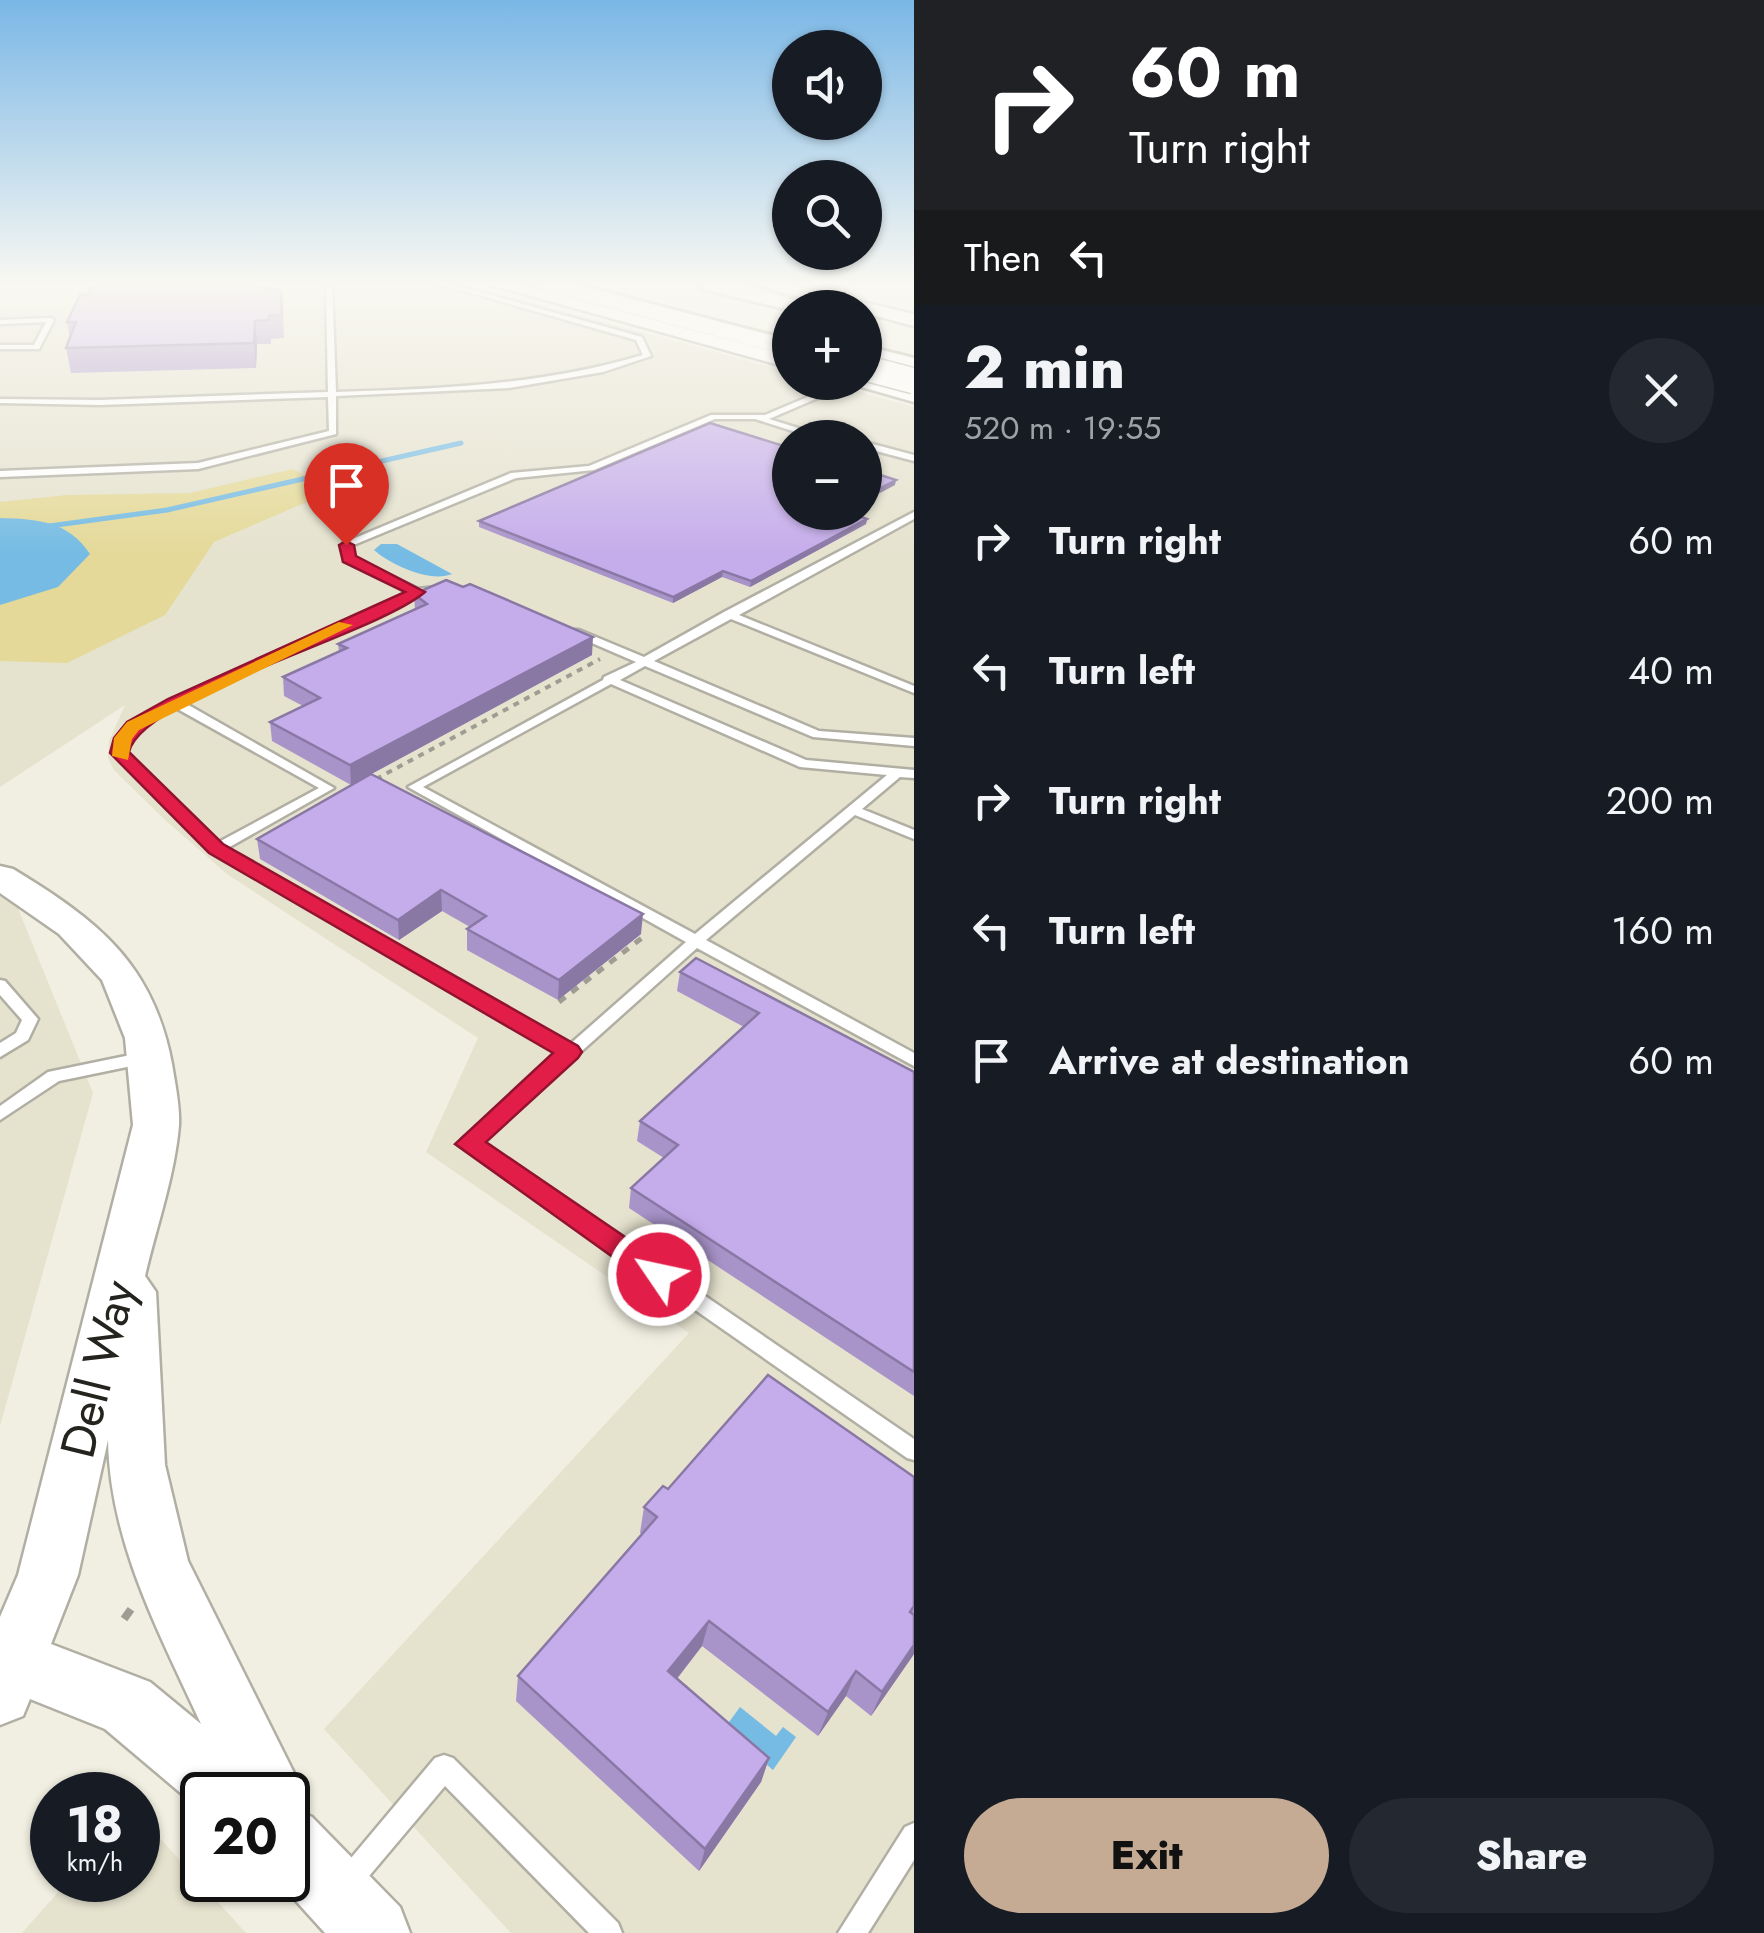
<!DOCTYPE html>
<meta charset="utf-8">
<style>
body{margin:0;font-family:Jost,sans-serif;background:#242831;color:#f1f3f6;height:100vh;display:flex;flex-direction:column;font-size:38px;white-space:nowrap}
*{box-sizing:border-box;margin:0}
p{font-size:32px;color:#9ea1a6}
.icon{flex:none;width:55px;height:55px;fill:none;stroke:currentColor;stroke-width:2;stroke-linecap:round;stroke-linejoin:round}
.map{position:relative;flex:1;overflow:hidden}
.details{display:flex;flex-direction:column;background:#171b24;width:850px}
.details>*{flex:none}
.banner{background:#202124;color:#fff;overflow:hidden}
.tools{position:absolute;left:772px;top:30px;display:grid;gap:20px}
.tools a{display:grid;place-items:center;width:110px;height:110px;border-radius:50%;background:#171b24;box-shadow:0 2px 8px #0004;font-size:50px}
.speed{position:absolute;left:30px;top:1772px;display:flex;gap:20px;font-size:50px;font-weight:700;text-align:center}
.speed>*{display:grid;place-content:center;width:130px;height:130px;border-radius:50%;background:#171b24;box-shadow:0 2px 8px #0004;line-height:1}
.speed small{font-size:25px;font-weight:400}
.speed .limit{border:5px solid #111;border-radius:15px;background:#fff;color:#111}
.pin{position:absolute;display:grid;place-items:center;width:85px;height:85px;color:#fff;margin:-102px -42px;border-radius:50% 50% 50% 0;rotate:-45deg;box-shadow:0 0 10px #0007}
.pin .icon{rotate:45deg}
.me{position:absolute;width:110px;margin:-55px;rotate:304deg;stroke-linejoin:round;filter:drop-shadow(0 0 8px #0008)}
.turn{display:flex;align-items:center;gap:35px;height:210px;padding:0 50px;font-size:45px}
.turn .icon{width:130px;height:130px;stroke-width:2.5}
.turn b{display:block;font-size:70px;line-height:85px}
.then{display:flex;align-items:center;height:95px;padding:0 50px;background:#0003;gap:20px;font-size:38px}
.round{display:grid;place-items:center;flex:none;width:105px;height:105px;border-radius:52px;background:#242831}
.summary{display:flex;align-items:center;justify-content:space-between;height:170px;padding:0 50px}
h1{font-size:60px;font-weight:800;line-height:75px}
.button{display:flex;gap:20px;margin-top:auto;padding:20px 50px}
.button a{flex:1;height:115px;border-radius:60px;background:#c6ab94;color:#111;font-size:40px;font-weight:800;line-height:115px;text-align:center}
.button a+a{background:#242831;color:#f1f3f6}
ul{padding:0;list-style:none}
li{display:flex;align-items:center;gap:30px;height:130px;padding:0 50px}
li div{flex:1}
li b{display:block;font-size:38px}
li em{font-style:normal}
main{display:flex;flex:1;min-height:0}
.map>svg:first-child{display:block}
.built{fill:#e5e2ce;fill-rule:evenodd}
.green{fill:#e4d998}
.water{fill:#75bbe3}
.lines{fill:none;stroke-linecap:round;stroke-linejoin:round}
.stream{stroke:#75bbe3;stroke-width:5}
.lane-casing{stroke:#b1afa3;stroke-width:5}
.secondary-casing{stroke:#b1afa3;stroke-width:5}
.highway-casing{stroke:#b1afa3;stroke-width:6}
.path-far2{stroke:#9f9d93;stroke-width:4;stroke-dasharray:6 6;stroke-linecap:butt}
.path-far1{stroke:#9f9d93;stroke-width:5;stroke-dasharray:8 8;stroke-linecap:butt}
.path{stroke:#9f9d93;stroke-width:8;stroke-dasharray:12 12;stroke-linecap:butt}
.lane{fill:#fff;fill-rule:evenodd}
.secondary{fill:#fff;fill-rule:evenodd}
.highway{fill:#fff;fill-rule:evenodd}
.highway-bridge-casing{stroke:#b1afa3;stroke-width:28;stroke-linecap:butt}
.highway-bridge{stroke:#fff;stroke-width:25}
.wall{fill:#a994ca}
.shaded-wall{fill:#8a78a4}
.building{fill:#c5aceb;stroke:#8a78a4;stroke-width:2.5}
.route{fill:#e11d48;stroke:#92132f;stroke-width:2.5}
.slow{fill:#f59e0b}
.labels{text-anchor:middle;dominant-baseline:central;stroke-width:9;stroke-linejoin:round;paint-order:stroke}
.near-street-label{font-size:48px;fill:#24231e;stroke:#fff}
</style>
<main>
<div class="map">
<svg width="914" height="1933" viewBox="0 0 914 1933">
<rect width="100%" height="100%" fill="#f1efe1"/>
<path class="built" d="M0,284H463L790,372V382L827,383L914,407V1933H511L324,1729L689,1333L426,1152L478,1038L227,874L164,819L114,770L108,758L109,741L125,705L0,787ZM790,438H865V512H790Z
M0,864L93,1093L0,1426Z
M138,1814L246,1933H22L69,1880H138Z"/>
<path class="green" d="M293,469L332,491L214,542L165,615L67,663L0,661V502L67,495L190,493Z"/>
<path class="water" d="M0,518C38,519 68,521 90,554L58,587L0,605Z
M381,544H397L452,574C430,583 391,565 374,550Z
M740,1707L776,1736L783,1727L796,1737L773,1770L724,1729Z"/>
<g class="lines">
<path class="stream" d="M49,526L167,510L461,443"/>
<g class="lane-casing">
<path id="lane" d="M326,284H332L336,392C440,389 542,385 643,355L636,340L440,284H451L642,337L651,356L603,372L509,388L336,396V434L198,469L0,477V471L198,463L329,431L328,397L100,405L0,403V399L100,400L328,392Z
M51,318L54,320L39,349H0V345H34L46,322L0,324V320Z
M843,382H855L769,419L830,438H815L755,419H715L594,470L516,478L351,546L353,557L418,589L436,587L441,590L436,593L419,595L183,702L334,788L226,849L569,1045L686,942L408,787L603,680L604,677L636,662L571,634V630H579L644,657L724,612L914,512V519L739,615L914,686V693L731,619L654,661L819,731L914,738V746L813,737L645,666L620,680L806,760L914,770V778L900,777L862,809L914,830V839L855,815L706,940L914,1053V1066L697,948L480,1142L914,1439V1460L907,1458L462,1147L459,1143L462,1139L559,1053L211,852L113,753L117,738L129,723L170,700L409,592L344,561L343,543L511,473L589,466L711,415H765ZM611,684L800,767L887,775L695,934L423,787ZM174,707L319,788L217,843L125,752C132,727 153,719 174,707Z
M865,442L914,455V461L865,448Z
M0,980L5,981L38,1019L28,1040L0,1057V1043L16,1033L22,1020L0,995Z
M145,1052L151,1054L153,1058L151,1062L59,1081L0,1120V1106L48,1072Z
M444,1755L453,1758L618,1923L622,1933H589L445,1786L359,1888L350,1892L341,1888L337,1879L341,1870L435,1758Z
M914,1823V1860L868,1933H838L905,1827Z"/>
</g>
<g class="secondary-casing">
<path id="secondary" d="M488,284H518L790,356V368Z
M755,284H786L914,314V326L865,313V308H838Z
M865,376L914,389V402L858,386L855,382H865Z
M0,866L13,869C97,920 153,963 172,1064C175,1083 180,1106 179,1125C175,1175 156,1228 145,1276L156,1292L165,1465L188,1561L293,1771L303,1795L297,1810L312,1817L400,1907L410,1933H325L277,1880H288V1795H202V1811L105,1729L30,1699L23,1716L0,1725V1617L18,1575L133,1125L125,1038L102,980L59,934L0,893ZM108,1440C110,1543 159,1632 201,1724L150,1682L51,1644L78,1575Z"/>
</g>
<g class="highway-casing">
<path id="highway" d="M537,284H575L790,340V356L540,289Z
M700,284H740L821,308L790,310L703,289Z
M865,346L914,358V374L865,362Z"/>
</g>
<path class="path-far2" d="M376,779L600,659"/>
<path class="path-far1" d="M559,1002L647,934"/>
<path class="path" d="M124,1619L134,1605"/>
<use href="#lane" class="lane"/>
<use href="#secondary" class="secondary"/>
<use href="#highway" class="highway"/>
<g class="highway-bridge-casing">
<path id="highway-bridge" d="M865,368L914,381"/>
</g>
<use href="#highway-bridge" class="highway-bridge"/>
</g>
<path class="wall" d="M92,284H261L262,288L283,313L284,338L271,339V344H257L256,368L71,373L66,348L70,339L67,322L88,295Z
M790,512L867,519L866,524L750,587L722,577L673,603L479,527V521Z
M414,594L592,655L351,785L272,741L270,722L303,706L284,696L283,677L339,652L338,644L415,610Z
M257,839L641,934L558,1000L467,950V929L470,927L442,911L399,940L260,859Z
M680,972L914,1072V1396L629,1208L631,1188L664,1158L637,1141L640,1121L744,1027L677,991Z
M914,1477V1654L871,1716L846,1696L818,1736L702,1646L677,1679L769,1758L761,1782L699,1871L516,1701L518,1676L642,1534L640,1533L644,1507L668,1489Z"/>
<path class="shaded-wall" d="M255,321L257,344L256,368L254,343Z
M896,480L895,485L865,501V496Z
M867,519L866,524L750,587L751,581Z
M723,571L722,577L673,603V597Z
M593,637L592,655L351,785L350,765Z
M441,890L442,911L399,940L398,920Z
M643,914L641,934L558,1000L559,980Z
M709,1621L702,1646L663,1696L668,1671Z
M914,1645V1654L871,1716L882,1692Z
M856,1671L846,1696L818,1736L828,1712Z
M769,1758L761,1782L699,1871L705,1849Z"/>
<path class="building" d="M92,284H260L259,288L281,290L282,315H269V320L255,321L254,343L66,348L76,322H67L80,295H88Z
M710,423L790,448V512H848L867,519L751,581L723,571L673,597L479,521Z
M865,470L896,480L865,496Z
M446,580L463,587L470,584L593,637L350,765L270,722L320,698L283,677L347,648L338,644L427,604L414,594Z
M371,774L643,914L559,980L467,929L486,916L441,890L398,920L257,839Z
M696,958L914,1072V1372L631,1188L678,1145L640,1121L759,1013L680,972Z
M768,1375L914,1477V1606L910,1612L914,1615V1645L882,1692L856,1671L828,1712L709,1621L668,1671L769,1758L705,1849L518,1676L657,1517L644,1507L663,1486L668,1489Z"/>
<linearGradient id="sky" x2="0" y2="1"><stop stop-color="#7ab7e6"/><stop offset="0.51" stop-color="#f9f8f2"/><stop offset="1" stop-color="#f9f8f2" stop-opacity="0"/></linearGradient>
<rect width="914" height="555" fill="url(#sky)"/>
<path class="route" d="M346,541L354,545L356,556L425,592C375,635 141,696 129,752L223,844L578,1046L582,1052L578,1058L486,1142L669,1267L674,1275L669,1283H649L455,1144L553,1053L209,853L110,753L114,738L127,722L168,699L405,592L343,562L339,545Z"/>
<path class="slow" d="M339,622L353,625L139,730L132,739L128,760L112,756L114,738L127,722Z"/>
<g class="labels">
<g class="near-street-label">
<text transform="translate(98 1369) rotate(-76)">Dell Way</text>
</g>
</g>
</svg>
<div class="tools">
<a><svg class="icon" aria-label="sound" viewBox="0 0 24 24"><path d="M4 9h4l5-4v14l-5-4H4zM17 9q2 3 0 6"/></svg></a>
<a><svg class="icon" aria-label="search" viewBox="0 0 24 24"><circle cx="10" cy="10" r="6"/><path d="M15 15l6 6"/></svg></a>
<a>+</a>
<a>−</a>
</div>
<div class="speed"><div>18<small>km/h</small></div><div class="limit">20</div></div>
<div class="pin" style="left:346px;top:545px;background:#d93025"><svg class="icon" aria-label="arrive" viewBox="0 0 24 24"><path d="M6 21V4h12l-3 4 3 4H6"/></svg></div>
<svg class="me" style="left:659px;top:1275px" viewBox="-20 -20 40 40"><circle r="17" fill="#e11d48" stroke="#fff" stroke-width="3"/><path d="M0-11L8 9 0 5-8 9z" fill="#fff"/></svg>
</div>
<section class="details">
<div class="banner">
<div class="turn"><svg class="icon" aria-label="right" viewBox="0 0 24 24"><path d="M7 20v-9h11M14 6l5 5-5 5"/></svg><div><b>60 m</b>Turn right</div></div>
<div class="then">Then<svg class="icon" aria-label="left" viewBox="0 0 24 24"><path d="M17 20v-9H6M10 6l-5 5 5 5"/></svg></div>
</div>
<div class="summary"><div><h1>2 min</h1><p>520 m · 19:55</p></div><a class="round"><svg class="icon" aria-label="close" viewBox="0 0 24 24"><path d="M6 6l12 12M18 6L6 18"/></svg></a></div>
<ul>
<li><svg class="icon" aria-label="right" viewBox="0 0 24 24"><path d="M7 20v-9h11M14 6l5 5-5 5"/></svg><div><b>Turn right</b></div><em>60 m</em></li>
<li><svg class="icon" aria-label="left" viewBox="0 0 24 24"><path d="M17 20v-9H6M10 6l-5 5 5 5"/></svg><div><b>Turn left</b></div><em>40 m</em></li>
<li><svg class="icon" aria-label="right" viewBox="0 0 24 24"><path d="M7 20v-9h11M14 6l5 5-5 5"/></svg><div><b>Turn right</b></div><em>200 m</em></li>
<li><svg class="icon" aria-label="left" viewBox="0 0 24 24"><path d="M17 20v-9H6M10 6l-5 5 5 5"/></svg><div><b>Turn left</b></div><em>160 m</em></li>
<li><svg class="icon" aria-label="arrive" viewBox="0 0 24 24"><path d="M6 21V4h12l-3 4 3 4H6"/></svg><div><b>Arrive at destination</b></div><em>60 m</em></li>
</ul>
<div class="button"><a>Exit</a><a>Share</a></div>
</section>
</main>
